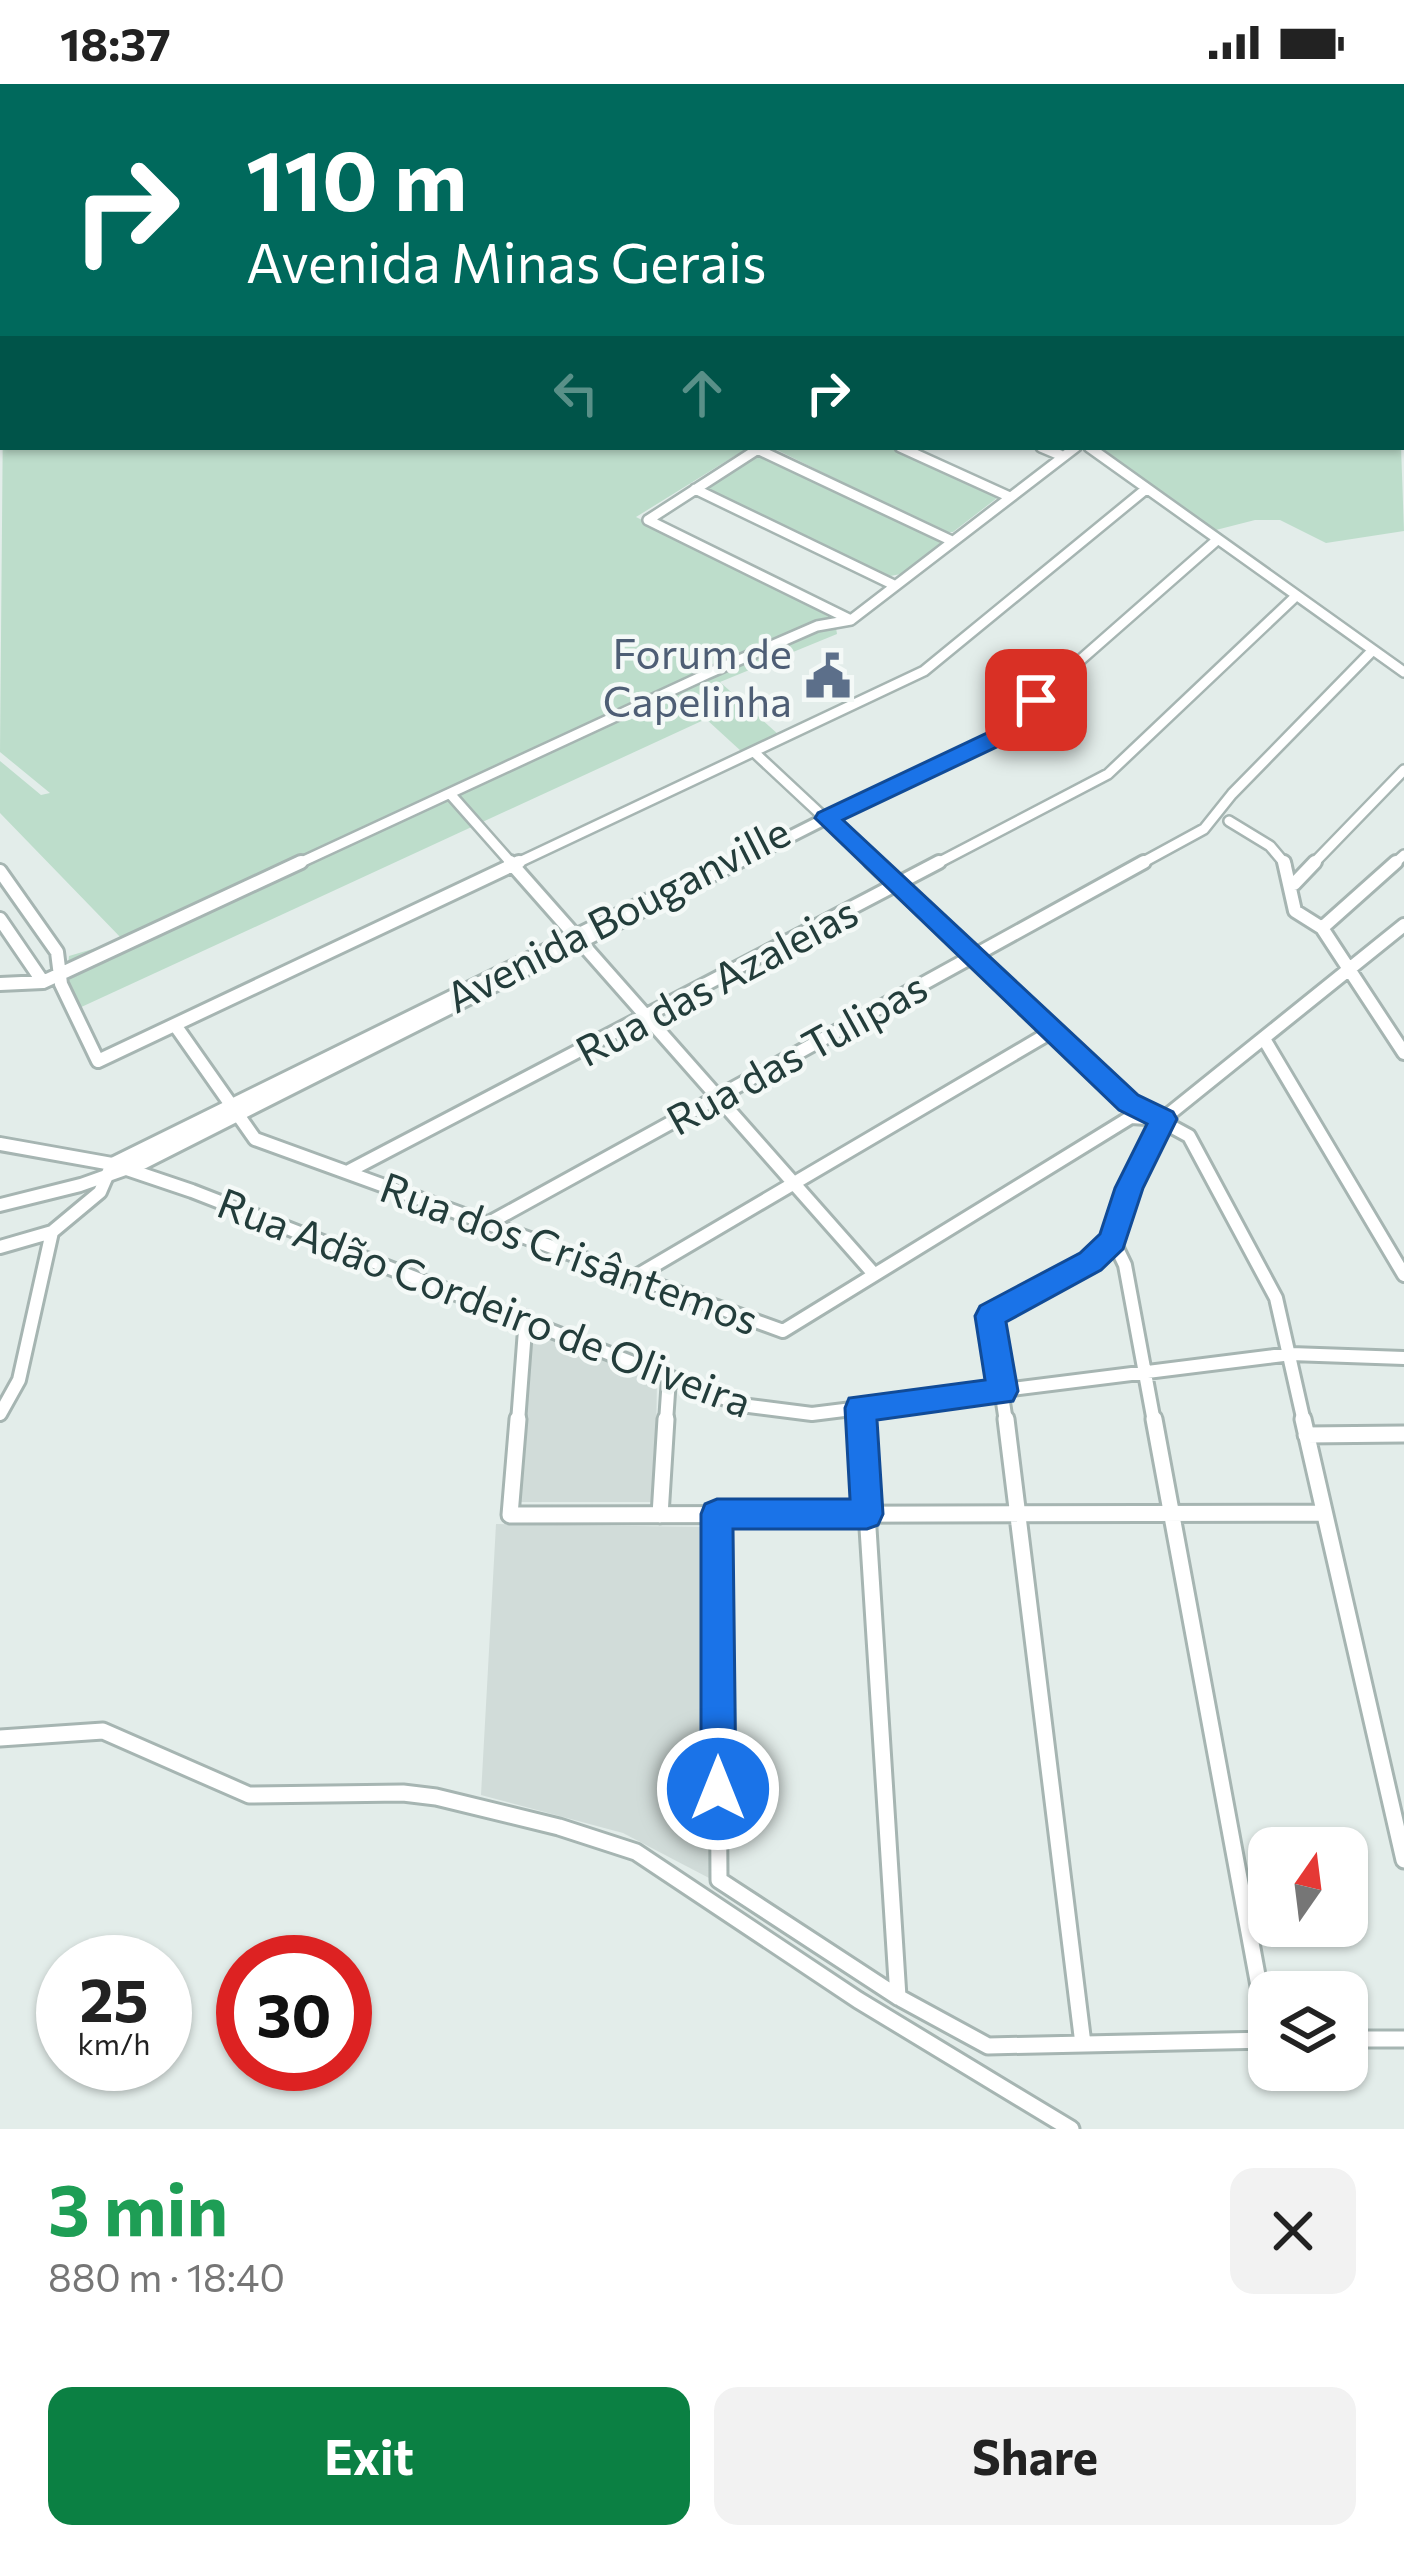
<!DOCTYPE html>
<meta charset="utf-8">
<style>
body{margin:0;font-family:Commissioner,sans-serif;background:#f2f2f2;color:#222;height:100vh;display:flex;flex-direction:column;font-size:45px;white-space:nowrap}
*{box-sizing:border-box;margin:0}
p{font-size:39px;color:#767676}
.icon{flex:none;width:66px;height:66px;fill:none;stroke:currentColor;stroke-width:2;stroke-linecap:round;stroke-linejoin:round}
.map{position:relative;height:2045px;overflow:hidden}
.drawer{display:flex;flex-direction:column;background:#fff;flex:1}
.drawer>*{flex:none}
.top-card{position:absolute;left:0px;top:0px;width:1404px;height:366px;box-shadow:0 3px 9px #0004;background:#00695c;color:#fff;overflow:hidden}
.needle{width:78px;rotate:14deg}
.fabs{position:absolute;left:1248px;top:1743px;display:grid;gap:24px}
.fabs a{display:grid;place-items:center;width:120px;height:120px;border-radius:24px;background:#fff;box-shadow:0 3px 9px #0004;font-size:60px}
.speed{position:absolute;left:36px;top:1851px;display:flex;gap:24px;font-size:60px;font-weight:700;text-align:center}
.speed>*{display:grid;place-content:center;width:156px;height:156px;border-radius:50%;background:#fff;box-shadow:0 3px 9px #0004;line-height:1}
.speed small{font-size:30px;font-weight:400}
.speed .limit{border:18px solid #d22;background:#fff;color:#111}
.pin{position:absolute;display:grid;place-items:center;width:102px;height:102px;color:#fff;margin:-51px;border-radius:24px;box-shadow:0 6px 18px #0006}
.me{position:absolute;width:132px;margin:-66px;rotate:0deg;stroke-linejoin:round;filter:drop-shadow(0 0 9px #0008)}
.turn{display:flex;align-items:center;gap:42px;height:252px;padding:0 48px;font-size:54px}
.turn .icon{width:156px;height:156px;stroke-width:2.5}
.turn b{display:block;font-size:84px;line-height:102px}
.lanes{display:flex;align-items:center;height:114px;padding:0 48px;background:#0003;justify-content:center;gap:60px;direction:ltr}
.lanes .off{opacity:.35}
.round{display:grid;place-items:center;flex:none;width:126px;height:126px;border-radius:24px;background:#f2f2f2}
.headline{display:flex;align-items:center;justify-content:space-between;height:204px;padding:0 48px}
h1{font-size:72px;font-weight:700;line-height:90px;color:#1e9e55}
.cta{display:flex;gap:24px;margin-top:auto;padding:24px 48px}
.cta a{flex:1;height:138px;border-radius:24px;background:#0b8043;color:#fff;font-size:48px;font-weight:700;line-height:138px;text-align:center}
.cta a+a{background:#f2f2f2;color:#222}
.status{display:flex;justify-content:space-between;align-items:center;height:84px;padding:0 60px;background:#fff;direction:ltr}
.status svg{height:33px;fill:currentColor}
.map>svg:first-child{display:block}
.built{fill:#d1dcd9}
.green{fill:#bdddcb}
.lines{fill:none;stroke-linecap:round;stroke-linejoin:round}
.stream{stroke:#8dbad0;stroke-width:3}
.minor-far3-casing{stroke:#a6b5b2;stroke-width:10}
.minor-far2-casing{stroke:#a6b5b2;stroke-width:14}
.minor-far1-casing{stroke:#a6b5b2;stroke-width:18}
.minor-casing{stroke:#a6b5b2;stroke-width:21}
.tertiary-casing{stroke:#a6b5b2;stroke-width:6}
.minor-far3{stroke:#fff;stroke-width:8}
.minor-far2{stroke:#fff;stroke-width:9}
.minor-far1{stroke:#fff;stroke-width:12}
.minor{stroke:#fff;stroke-width:15}
.tertiary{fill:#fff;fill-rule:evenodd}
.route{fill:#1a73e8;stroke:#114b97;stroke-width:3}
.labels{text-anchor:middle;dominant-baseline:central;stroke-width:9;stroke-linejoin:round;paint-order:stroke}
.service-label{font-size:42px;fill:#4e5e75;stroke:#f4f9f7;text-anchor:end}
.street-label{font-size:42px;fill:#233d3b;stroke:#f4f9f7}
</style>
<div class="status"><b>18:37</b><svg viewBox="0 0 49 12"><path d="M0 12V9h3v3zM5 12V6h3v6zM10 12V3h3v9zM15 12V0h3v12zM26 1h20v11H26zM47 4h2v5h-2z"/></svg></div>
<div class="map">
<svg width="1404" height="2045" viewBox="0 0 1404 2045">
<rect width="100%" height="100%" fill="#e3edea"/>
<path class="built" d="M532,1246L657,1296L655,1418H520Z
M496,1440L708,1443L709,1794L623,1749L481,1711Z"/>
<path class="green" d="M205,0H1404V69L1401,3H194Z
M3,328V363H749L636,433L834,532L837,550L720,598L779,651L742,668L706,635L77,925L66,898L69,872L123,856L0,729V677L41,711L50,709L0,668Z
M771,363H891L997,414L953,448H943Z
M1097,363H1401L1404,447L1326,459L1280,436H1255L1212,447Z
M756,371L939,456L940,461L901,490L885,493L708,406L709,400Z"/>
<g class="lines">
<path class="stream" d="M359,0L373,3
M374,3H411"/>
<g class="minor-far3-casing">
<path id="minor-far3" d="M990,0L994,3
M183,3L192,0"/>
</g>
<g class="minor-far2-casing">
<path id="minor-far2" d="M900,363L1010,413
M1041,363L1060,371
M1089,363L1404,588
M757,365L950,456
M695,405L894,501
M648,436L851,536
M648,436L761,363
M1036,615L1217,456
M755,669L875,781
M452,712L513,781
M1229,737L1270,762L1286,781
M295,781L707,590L817,542L851,536L1076,363
M513,781L924,587L1146,405
M934,781L1108,690L1296,512
M1138,781L1204,745L1232,710L1372,567
M1312,781L1404,686
M1393,781L1404,771"/>
</g>
<g class="minor-far1-casing">
<path id="minor-far1" d="M510,778L873,1189
M871,778L1128,1019L1189,1052L1276,1214L1304,1338
M1284,778L1295,827L1322,844L1404,969
M0,787L57,868L61,900L98,977L519,778
M1294,800L1315,778
M0,835L43,898
M1322,844L1396,778
M0,900L43,898L301,778
M175,941L255,1055L783,1247L1131,1033L1163,1035L1404,841
M1264,955L1404,1191
M0,1060L112,1080L192,1107L741,1321L812,1330L1291,1270L1404,1274
M349,1087L939,778
M489,1139L1144,778
M1113,1156L1125,1181L1154,1338
M0,1163L52,1148
M633,1194L1051,948
M860,1324L861,1338
M0,1330L19,1296L52,1148L100,1108L109,1087
M518,1338L526,1233
M666,1338L669,1294
M1006,1338L990,1232L1091,1177L1113,1156L1129,1104L1163,1035"/>
</g>
<g class="minor-casing">
<path id="minor" d="M518,1335L510,1431L1323,1429
M861,1335L898,1913
M1006,1335L1083,1960
M1154,1335L1269,1956
M1303,1335L1404,1776
M1306,1351L1404,1350
M717,1430L719,1796L898,1913L988,1962L1269,1956
M660,1431L666,1335
M0,1654L103,1647L249,1711L403,1709L436,1713L559,1743L636,1768L858,1916L1071,2045
M1347,1955H1404"/>
</g>
<g class="tertiary-casing">
<path id="tertiary" d="M1036,611L1042,615L1020,647L832,737L146,1084L81,1107L0,1127V1115L80,1095L108,1085L104,1080L107,1076L645,811L650,809L657,814L822,731L1012,641L1032,612Z"/>
</g>
<use href="#minor-far3" class="minor-far3"/>
<use href="#minor-far2" class="minor-far2"/>
<use href="#minor-far1" class="minor-far1"/>
<use href="#minor" class="minor"/>
<use href="#tertiary" class="tertiary"/>
</g>
<path class="route" d="M1036,608L1048,616L1024,650L843,736L1138,1011L1173,1028L1177,1035L1143,1104L1123,1165L1101,1186L1006,1238L1018,1307L1013,1317L877,1336L883,1430L878,1441L867,1445H733L736,1705L731,1717L718,1722L706,1717L701,1705V1430L705,1420L717,1415H850L845,1324L849,1314L985,1296L975,1232L980,1222L1080,1169L1100,1150L1115,1104L1147,1040L1119,1026L815,734L818,729L1008,639L1029,610Z"/>
<defs>
<g id="civic-bare" transform="scale(3.6)"><path d="M-.6-6.5H3V-4.5H.6V-3L4-1V1h2V6H-6V1h2V-1L-.6-3ZM-1.2 2.5V6h2.4V2.5Z" fill="#5c6f8a" stroke="#f4f9f7" stroke-width="2.5" paint-order="stroke"/></g>
</defs>
<g fill-rule="evenodd">
<use href="#civic-bare" x="828" y="592"/>
</g>
<g class="labels">
<g class="service-label">
<text x="792" y="568">Forum de<tspan x="792" dy="48">Capelinha</tspan></text>
</g>
<g class="street-label">
<text transform="translate(617 829) rotate(-27)">Avenida Bouganville</text>
<text transform="translate(716 896) rotate(-28)">Rua das Azaleias</text>
<text transform="translate(796 968) rotate(-29)">Rua das Tulipas</text>
<text transform="translate(570 1168) rotate(20)">Rua dos Crisântemos</text>
<text transform="translate(485 1217) rotate(21)">Rua Adão Cordeiro de Oliveira</text>
</g>
</g>
</svg>
<div class="fabs">
<a><svg class="needle" viewBox="-14 -14 28 28"><path d="M0-13l5 13h-10z" fill="#e53935"/><path d="M0 13l5-13h-10z" fill="#767676"/></svg></a>
<a><svg class="icon" aria-label="layers" viewBox="0 0 24 24"><path d="M12 4l9 5-9 5-9-5zM3 14l9 5 9-5"/></svg></a>
</div>
<div class="speed"><div>25<small>km/h</small></div><div class="limit">30</div></div>
<div class="pin" style="left:1036px;top:616px;background:#d93025"><svg class="icon" aria-label="arrive" viewBox="0 0 24 24"><path d="M6 21V4h12l-3 4 3 4H6"/></svg></div>
<svg class="me" style="left:718px;top:1705px" viewBox="-20 -20 40 40"><circle r="17" fill="#1a73e8" stroke="#fff" stroke-width="3"/><path d="M0-11L8 9 0 5-8 9z" fill="#fff"/></svg>
<div class="top-card">
<div class="turn"><svg class="icon" aria-label="right" viewBox="0 0 24 24"><path d="M7 20v-9h11M14 6l5 5-5 5"/></svg><div><b>110 m</b>Avenida Minas Gerais</div></div>
<div class="lanes"><svg class="icon off" aria-label="left" viewBox="0 0 24 24"><path d="M17 20v-9H6M10 6l-5 5 5 5"/></svg><svg class="icon off" aria-label="ahead" viewBox="0 0 24 24"><path d="M12 20V5M6 11l6-6 6 6"/></svg><svg class="icon" aria-label="right" viewBox="0 0 24 24"><path d="M7 20v-9h11M14 6l5 5-5 5"/></svg></div>
</div>
</div>
<section class="drawer">
<div class="headline"><div><h1>3 min</h1><p>880 m · 18:40</p></div><a class="round"><svg class="icon" aria-label="close" viewBox="0 0 24 24"><path d="M6 6l12 12M18 6L6 18"/></svg></a></div>
<div class="cta"><a>Exit</a><a>Share</a></div>
</section>
